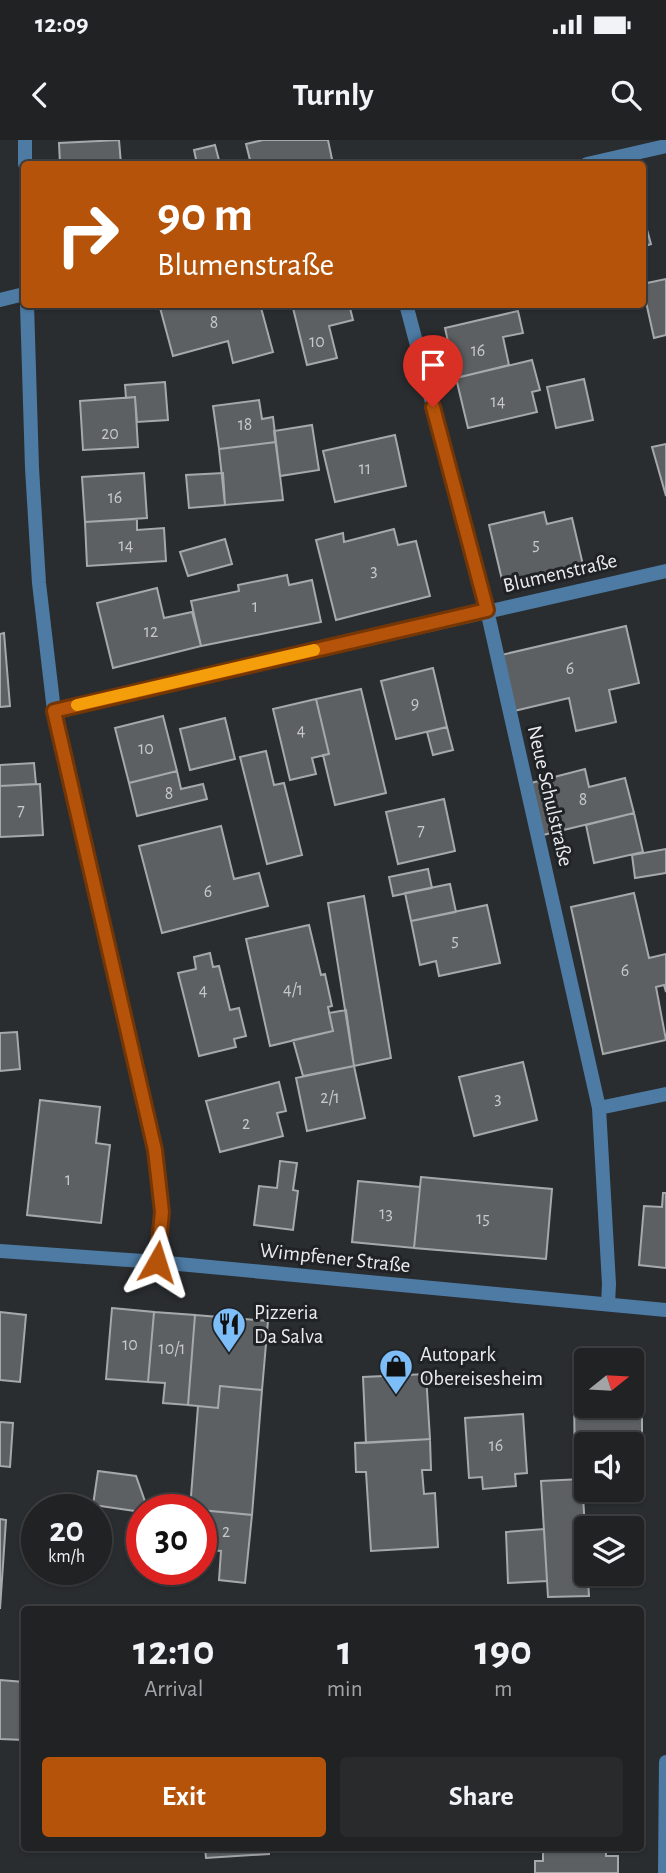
<!DOCTYPE html>
<meta charset="utf-8">
<style>
body{margin:0;font-family:"Alegreya Sans",sans-serif;background:#282a2c;color:#f1f3f6;height:100vh;display:flex;flex-direction:column;font-size:26px;white-space:nowrap}
*{box-sizing:border-box;margin:0}
p{font-size:23px;color:#a2a4a6}
.icon{flex:none;width:38px;height:38px;fill:none;stroke:currentColor;stroke-width:2;stroke-linecap:round;stroke-linejoin:round}
.map{position:relative;flex:1;overflow:hidden}
.side{position:absolute;left:21px;top:1466px;width:623px;height:245px;display:flex;flex-direction:column;background:#202224;border-radius:7px;box-shadow:0 2px 5px #0004,0 0 0 2px #3d3f41}
.side>*{flex:none}
.hud{position:absolute;left:21px;top:21px;width:625px;height:147px;border-radius:7px;box-shadow:0 2px 5px #0004,0 0 0 2px #3d3f41;background:#b45309;color:#fff;overflow:hidden}
.needle{width:46px;rotate:72deg}
.tools{position:absolute;left:574px;top:1208px;display:grid;gap:14px}
.tools a{display:grid;place-items:center;width:70px;height:70px;border-radius:7px;background:#202224;box-shadow:0 2px 5px #0004,0 0 0 2px #3d3f41;font-size:35px}
.speed{position:absolute;left:21px;top:1354px;display:flex;gap:14px;font-size:35px;font-weight:700;text-align:center}
.speed>*{display:grid;place-content:center;width:91px;height:91px;border-radius:50%;background:#202224;box-shadow:0 2px 5px #0004,0 0 0 2px #3d3f41;line-height:1}
.speed small{font-size:18px;font-weight:400}
.speed .limit{border:10px solid #d22;background:#fff;color:#111}
.pin{position:absolute;display:grid;place-items:center;width:60px;height:60px;color:#fff;margin:-72px -30px;border-radius:50% 50% 50% 0;rotate:-45deg;box-shadow:0 0 7px #0007}
.pin .icon{rotate:45deg}
.me{position:absolute;width:77px;margin:-38px;rotate:6deg;stroke-linejoin:round;filter:drop-shadow(0 0 5px #0008)}
.turn{display:flex;align-items:center;gap:24px;height:147px;padding:0 21px;font-size:32px}
.turn .icon{width:91px;height:91px;stroke-width:2.5}
.turn b{display:block;font-size:49px;line-height:60px}
.eta{display:flex;justify-content:space-evenly;align-items:center;height:119px;text-align:center}
.eta b{font-size:42px;font-weight:600;line-height:49px}
.primary-button{display:flex;gap:14px;margin-top:auto;padding:14px 21px}
.primary-button a{flex:1;height:80px;border-radius:7px;background:#b45309;color:#fff;font-size:28px;font-weight:600;line-height:80px;text-align:center}
.primary-button a+a{background:#282a2c;color:#f1f3f6}
.status{display:flex;justify-content:space-between;align-items:center;height:49px;padding:0 35px;background:#202224;direction:ltr}
.status svg{height:19px;fill:currentColor}
header{display:flex;justify-content:space-between;align-items:center;height:91px;padding:0 21px;background:#202224;font-size:32px;font-weight:600}
.map>svg:first-child{display:block}
.building{fill:#5c6063;stroke:#a5a9ac;stroke-width:2}
.lines{fill:none;stroke-linecap:round;stroke-linejoin:round}
.minor{stroke:#4d7ba4;stroke-width:14}
.tertiary{stroke:#4d7ba4;stroke-width:14}
.route-casing{stroke:#753606;stroke-width:18}
.route{stroke:#b45309;stroke-width:12}
.slow{stroke:#f59e0b;stroke-width:12}
.labels{text-anchor:middle;dominant-baseline:central;stroke-width:6;stroke-linejoin:round;paint-order:stroke}
.number-label{font-size:18px;fill:#c6c8ca}
.street-label{font-size:21px;fill:#e9ebed;stroke:#202326}
.poi-label{font-size:21px;fill:#e9ebed;stroke:#202326;text-anchor:start}
</style>
<div class="status"><b>12:09</b><svg viewBox="0 0 49 12"><path d="M0 12V9h3v3zM5 12V6h3v6zM10 12V3h3v9zM15 12V0h3v12zM26 1h20v11H26zM47 4h2v5h-2z"/></svg></div>
<header><svg class="icon" aria-label="back" viewBox="0 0 24 24"><path d="M15 5l-7 7 7 7"/></svg>Turnly<svg class="icon" aria-label="search" viewBox="0 0 24 24"><circle cx="10" cy="10" r="6"/><path d="M15 15l6 6"/></svg></header>
<div class="map">
<svg width="666" height="1733" viewBox="0 0 666 1733">
<rect width="100%" height="100%" fill="#2a2d30"/>
<path class="building" d="M119,0L121,24H60L59,3Z
M263,0H328L333,24H251L246,4Z
M215,5L220,24H197L194,10Z
M642,72L651,104L642,107Z
M666,139V195L654,198L642,144Z
M159,164H260L273,212L233,223L228,201L173,216Z
M292,164H362V165L350,168L353,180L329,186L337,218L307,225Z
M518,171L523,193L503,197L509,225L456,238L445,188Z
M532,220L540,250L532,252L537,272L468,288L456,238Z
M584,239L593,280L556,288L547,247Z
M165,242L168,280L137,282L135,257L126,258L125,245Z
M135,257L138,307L83,310L80,261Z
M259,260L262,279L273,277L276,302L219,309L213,266Z
M312,285L319,330L280,336L274,291Z
M395,295L406,346L335,362L323,311Z
M276,302L283,360L225,365L219,309Z
M666,304V356L652,307Z
M144,333L147,378L85,382L82,337Z
M223,333L225,365L189,368L186,335Z
M544,372L547,384L572,378L583,425L503,444L489,385Z
M137,379V390L164,388L166,421L87,426L85,382Z
M394,389L398,405L416,401L430,456L336,480L316,400L343,393L344,402Z
M225,399L232,424L188,436L180,412Z
M287,435L289,445L312,440L321,482L201,506L191,461L239,451L238,445Z
M157,448L164,478L192,472L201,506L113,528L97,463Z
M626,486L639,543L609,550L616,582L576,591L569,558L514,571L501,515Z
M4,493L10,566L0,567V494Z
M433,528L447,587L396,599L381,541Z
M361,549L386,653L335,665L323,615L329,614L316,559Z
M316,559L329,614L312,618L316,634L290,640L273,569Z
M163,576L177,631L129,643L115,588Z
M225,578L235,619L190,630L180,589Z
M447,587L453,610L433,615L427,592Z
M266,611L274,645L284,643L302,715L267,724L240,617Z
M34,623L36,644L0,646V625Z
M585,629L589,647L625,638L634,673L543,695L531,643Z
M177,631L181,649L203,644L207,659L137,676L129,643Z
M40,644L43,695L0,697V646Z
M444,659L455,711L398,724L386,672Z
M634,673L643,712L594,723L586,685Z
M221,686L234,739L259,733L268,766L162,793L139,706Z
M666,709V733L635,738L632,715Z
M428,729L432,748L393,756L389,737Z
M450,744L456,772L411,781L405,753Z
M634,753L649,818L666,814V852L664,845L656,847L666,900L603,914L571,767Z
M364,756L391,918L354,926L328,763Z
M487,765L500,823L439,836L436,821L420,825L411,781Z
M309,785L321,835L325,834L332,866L328,867L333,891L270,906L246,799Z
M210,813L213,827L219,826L230,870L239,868L246,896L234,899L236,907L199,916L178,833L196,829L194,817Z
M346,870L354,926L303,936L293,900L333,891L329,873Z
M17,892L20,929L0,931V893Z
M523,922L537,980L474,996L459,937Z
M354,926L365,978L307,991L296,938Z
M279,942L286,971L277,973L283,996L220,1012L206,961Z
M40,960L100,967L96,1003L110,1005L101,1083L27,1075Z
M280,1021L297,1023L293,1050L298,1051L293,1090L254,1085L259,1046L277,1048Z
M421,1037L552,1049L546,1119L414,1108Z
M358,1041L420,1047L414,1108L352,1102Z
M663,1053H666V1128L639,1125L644,1066L662,1067Z
M112,1168L154,1172L148,1242L106,1239Z
M0,1172L26,1175L20,1242L0,1240Z
M154,1172L195,1175L188,1265L163,1263L165,1243L148,1242Z
M195,1175L268,1181L262,1250L220,1246L218,1268L188,1265Z
M426,1234L430,1299L366,1303L363,1237Z
M220,1246L262,1250L252,1375L190,1369L198,1266L218,1268Z
M574,1254H586V1265H632V1254H642V1338H632V1304H586V1339H575Z
M523,1274L527,1333L515,1334L516,1346L483,1349L482,1337L469,1338L465,1278Z
M0,1282L13,1283L10,1327L0,1326Z
M430,1299L431,1330H422L424,1354L435,1353L438,1407L371,1411L366,1332H356L355,1303Z
M98,1331L136,1336L148,1370H142V1372L93,1365Z
M582,1339L589,1456L548,1457L541,1341Z
M159,1366L252,1375L245,1443L219,1440L221,1411L201,1409V1370H159Z
M0,1379L6,1380L0,1469Z
M544,1389L547,1441L508,1443L506,1392Z
M0,1540L24,1542V1600L0,1599Z
M205,1708H269V1714L206,1718Z
M543,1708H606V1716H618V1733H535V1721H543Z"/>
<g class="lines">
<path class="minor" d="M25,0V24
M587,24L666,6
M0,160L24,154
M27,164L32,328L39,443L54,571L155,1010L162,1072L157,1122
M406,164L487,470L599,968L609,1144L608,1164
M54,571L666,431
M599,968L666,954
M665,1733L666,1622"/>
<path class="tertiary" d="M0,1111L157,1122L666,1170"/>
</g>
<g class="lines">
<g class="route-casing">
<path id="route" d="M157,1122L162,1072L155,1010L54,571L487,470L433,267"/>
</g>
<use href="#route" class="route"/>
<path class="slow" d="M77,565L314,510"/>
</g>
<defs>
<g id="restaurant-pin" transform="scale(1.75)"><path d="M0 17L-7.5 6A9.5 9.5 0 1 1 7.5 6Z" fill="#7dbef9" stroke="#202326"/><path d="M-5-6h1v4h1v-4h1v4h1v-4h1v5L-1.5 .5V6h-2V.5L-5-1ZM5-6V6H3V1.5H1.5Q1.5-4 5-6Z" fill="#111"/></g>
<g id="shop-pin" transform="scale(1.75)"><path d="M0 17L-7.5 6A9.5 9.5 0 1 1 7.5 6Z" fill="#7dbef9" stroke="#202326"/><path d="M-5-2.5h2.3a2.7 3.5 0 0 1 5.4 0H5L5.5 6h-11ZM-1.5-2.5h3a1.5 2.3 0 0 0-3 0Z" fill="#111"/></g>
</defs>
<g fill-rule="evenodd">
<use href="#restaurant-pin" x="229" y="1184"/>
<use href="#shop-pin" x="396" y="1226"/>
</g>
<g class="labels">
<g class="number-label">
<text x="214" y="183">8</text>
<text x="317" y="202">10</text>
<text x="478" y="211">16</text>
<text x="498" y="262">14</text>
<text x="245" y="285">18</text>
<text x="110" y="294">20</text>
<text x="365" y="329">11</text>
<text x="115" y="358">16</text>
<text x="536" y="405">5</text>
<text x="126" y="406">14</text>
<text x="374" y="431">3</text>
<text x="255" y="467">1</text>
<text x="151" y="492">12</text>
<text x="570" y="529">6</text>
<text x="415" y="564">9</text>
<text x="301" y="591">4</text>
<text x="146" y="609">10</text>
<text x="169" y="654">8</text>
<text x="583" y="660">8</text>
<text x="21" y="671">7</text>
<text x="421" y="691">7</text>
<text x="208" y="752">6</text>
<text x="455" y="801">5</text>
<text x="625" y="831">6</text>
<text x="293" y="850">4/1</text>
<text x="203" y="851">4</text>
<text x="330" y="958">2/1</text>
<text x="498" y="959">3</text>
<text x="246" y="984">2</text>
<text x="68" y="1040">1</text>
<text x="386" y="1074">13</text>
<text x="483" y="1079">15</text>
<text x="130" y="1205">10</text>
<text x="172" y="1209">10/1</text>
<text x="496" y="1306">16</text>
<text x="226" y="1392">2</text>
</g>
<g class="street-label">
<text transform="translate(560 433) rotate(-13)">Blumenstraße</text>
<text transform="translate(550 656) rotate(77)">Neue Schulstraße</text>
<text transform="translate(335 1118) rotate(6)">Wimpfener Straße</text>
</g>
<g class="poi-label">
<text x="254" y="1172">Pizzeria<tspan x="254" dy="24">Da Salva</tspan></text>
<text x="420" y="1214">Autopark<tspan x="420" dy="24">Obereisesheim</tspan></text>
</g>
</g>
</svg>
<div class="tools">
<a><svg class="needle" viewBox="-14 -14 28 28"><path d="M0-13l5 13h-10z" fill="#e53935"/><path d="M0 13l5-13h-10z" fill="#a2a4a6"/></svg></a>
<a><svg class="icon" aria-label="sound" viewBox="0 0 24 24"><path d="M4 9h4l5-4v14l-5-4H4zM17 9q2 3 0 6"/></svg></a>
<a><svg class="icon" aria-label="layers" viewBox="0 0 24 24"><path d="M12 4l9 5-9 5-9-5zM3 14l9 5 9-5"/></svg></a>
</div>
<div class="speed"><div>20<small>km/h</small></div><div class="limit">30</div></div>
<div class="pin" style="left:433px;top:267px;background:#d93025"><svg class="icon" aria-label="arrive" viewBox="0 0 24 24"><path d="M6 21V4h12l-3 4 3 4H6"/></svg></div>
<svg class="me" style="left:157px;top:1122px" viewBox="-20 -20 40 40"><path d="M0-17L14 15 0 8-14 15z" fill="#b45309" stroke="#fff" stroke-width="4"/></svg>
<div class="hud">
<div class="turn"><svg class="icon" aria-label="right" viewBox="0 0 24 24"><path d="M7 20v-9h11M14 6l5 5-5 5"/></svg><div><b>90 m</b>Blumenstraße</div></div>
</div>
<section class="side">
<div class="eta">
<div><b>12:10</b><p>Arrival</p></div>
<div><b>1</b><p>min</p></div>
<div><b>190</b><p>m</p></div>
</div>
<div class="primary-button"><a>Exit</a><a>Share</a></div>
</section>
</div>
